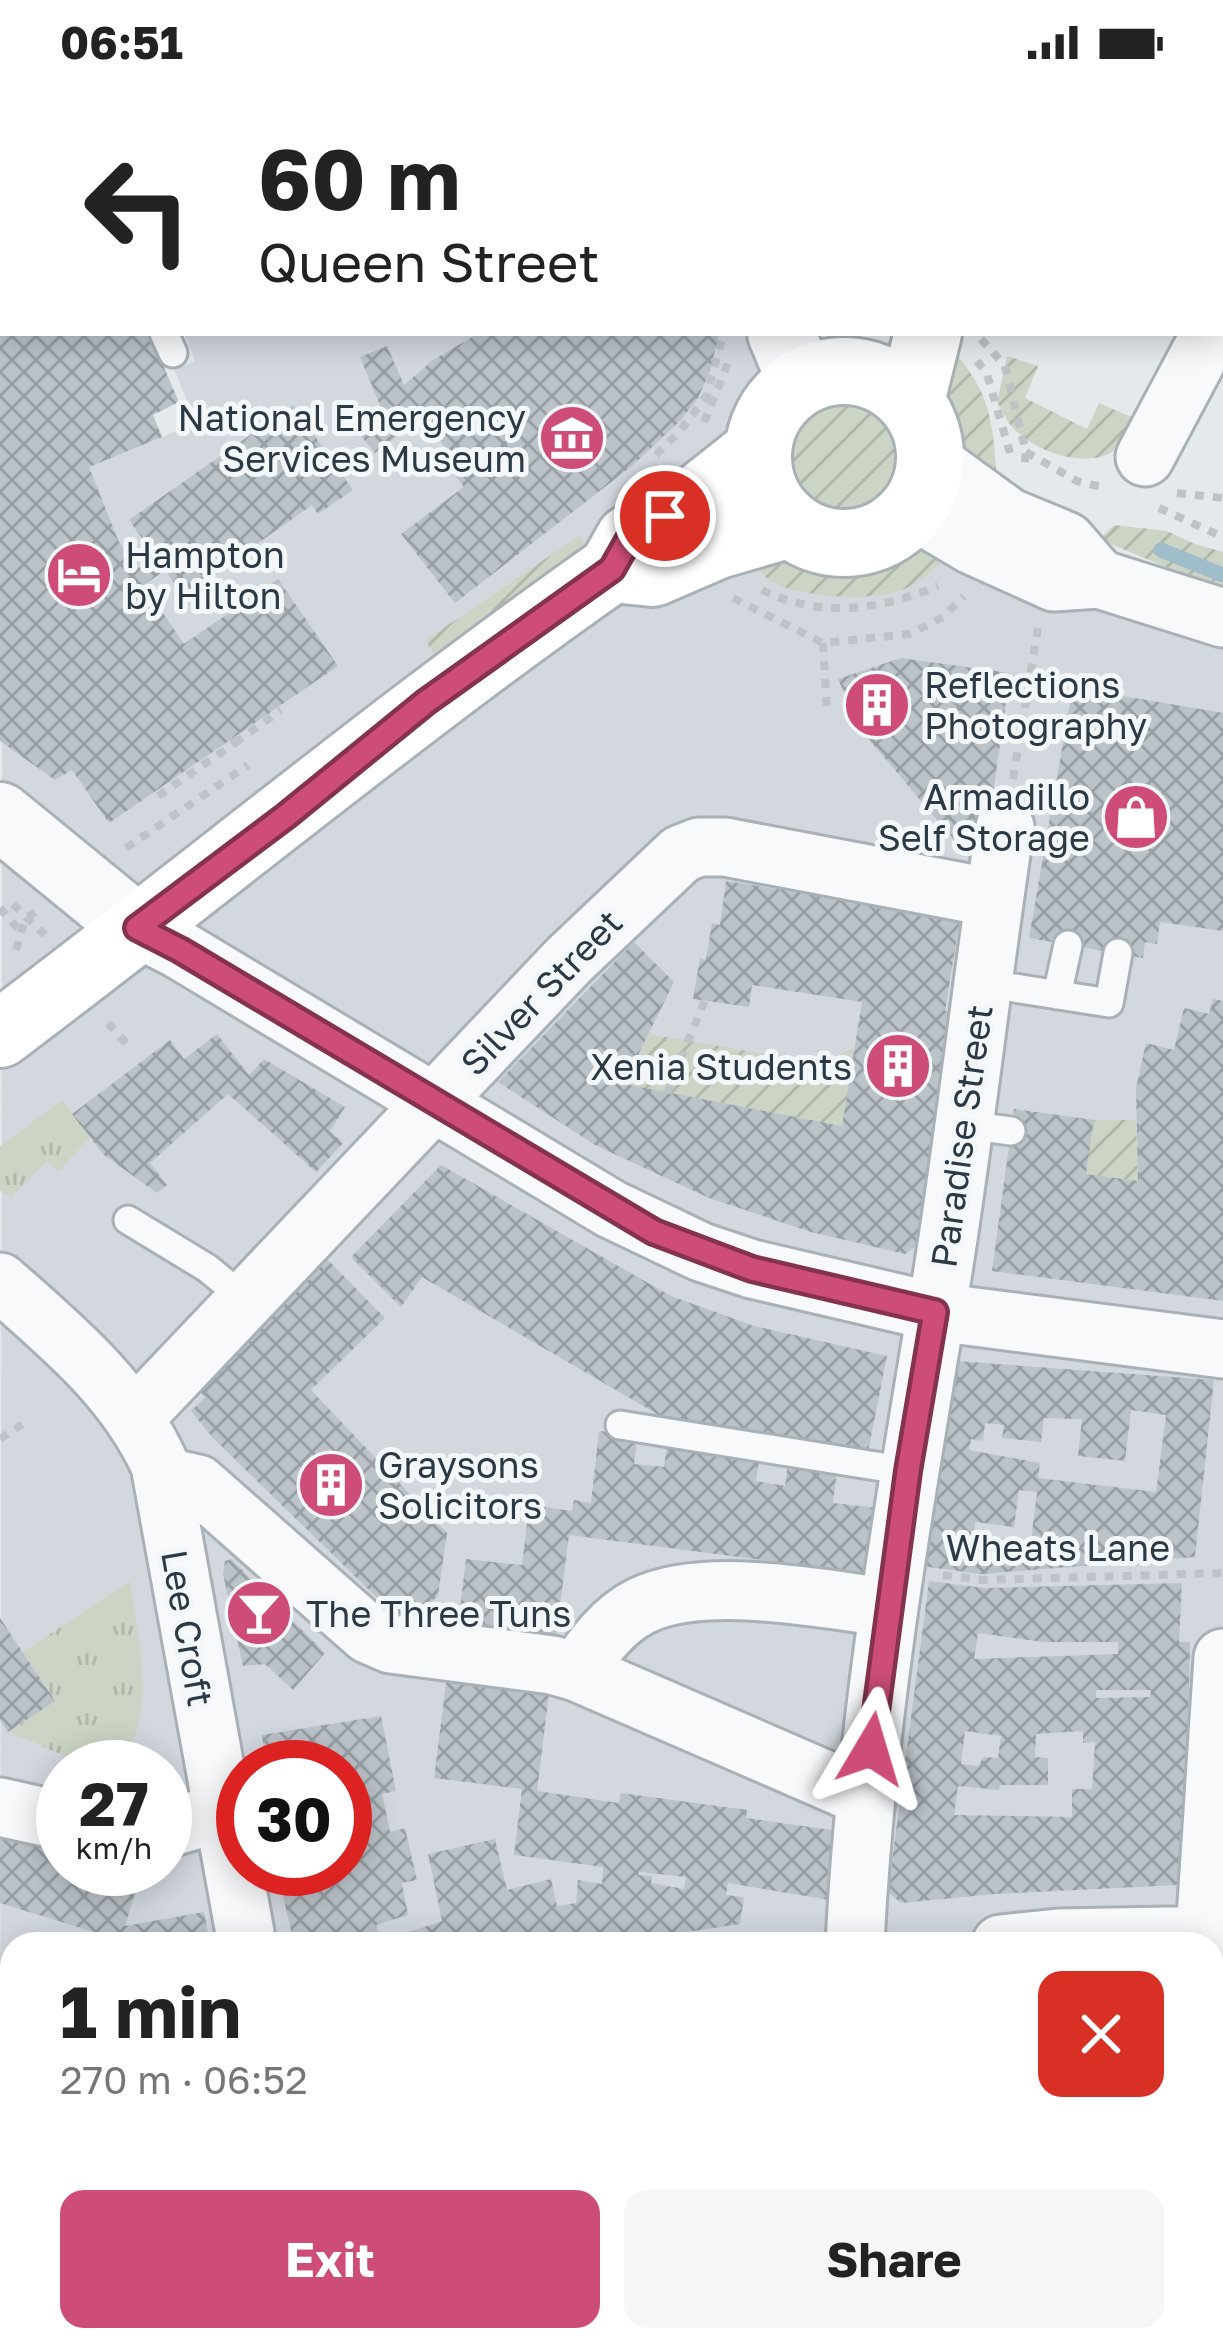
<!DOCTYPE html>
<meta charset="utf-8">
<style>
body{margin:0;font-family:"Golos Text",sans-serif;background:#f6f6f6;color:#222;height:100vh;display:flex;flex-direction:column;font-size:45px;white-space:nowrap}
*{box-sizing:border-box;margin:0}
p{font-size:39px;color:#767676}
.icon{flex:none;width:66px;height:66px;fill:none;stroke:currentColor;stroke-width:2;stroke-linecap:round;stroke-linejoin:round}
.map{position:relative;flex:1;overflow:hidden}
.side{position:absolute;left:0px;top:1848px;width:1224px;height:420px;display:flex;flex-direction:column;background:#fff;border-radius:36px 36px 0 0;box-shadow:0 6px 30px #0003}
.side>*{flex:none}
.banner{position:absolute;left:0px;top:0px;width:1224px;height:252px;box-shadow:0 6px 30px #0003;background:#fff;color:#222;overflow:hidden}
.speed{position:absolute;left:36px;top:1656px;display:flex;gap:24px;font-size:60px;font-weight:700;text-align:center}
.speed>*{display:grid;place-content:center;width:156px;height:156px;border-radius:50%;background:#fff;box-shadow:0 6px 30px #0003;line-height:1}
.speed small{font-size:30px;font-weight:400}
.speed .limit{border:18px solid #d22;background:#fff;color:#111}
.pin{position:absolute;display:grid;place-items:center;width:102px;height:102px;color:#fff;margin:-51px;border:6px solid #fff;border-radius:50%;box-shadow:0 3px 12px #0007}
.me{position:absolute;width:132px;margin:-66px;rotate:7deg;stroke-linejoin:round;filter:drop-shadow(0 0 9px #0008)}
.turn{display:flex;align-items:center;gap:42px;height:252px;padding:0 60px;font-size:54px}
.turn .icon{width:156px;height:156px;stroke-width:2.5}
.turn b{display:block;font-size:84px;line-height:102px}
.round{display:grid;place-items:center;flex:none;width:126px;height:126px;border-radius:24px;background:#f6f6f6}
.headline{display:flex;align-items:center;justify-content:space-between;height:204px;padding:0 60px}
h1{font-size:72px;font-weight:700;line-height:90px}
.action{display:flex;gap:24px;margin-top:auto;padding:24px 60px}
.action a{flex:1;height:138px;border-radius:24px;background:#cd4d78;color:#fff;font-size:48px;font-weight:700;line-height:138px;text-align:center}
.action a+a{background:#f6f6f6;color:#222}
.status{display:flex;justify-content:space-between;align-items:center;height:84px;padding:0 60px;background:#fff;direction:ltr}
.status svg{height:33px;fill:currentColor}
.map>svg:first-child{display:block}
.built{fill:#d2d8de;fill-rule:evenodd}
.grass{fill:url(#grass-tufts)}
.garden{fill:url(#garden-furrows)}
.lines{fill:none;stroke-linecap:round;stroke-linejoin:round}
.stream{stroke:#a0bdcb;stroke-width:15}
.building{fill:url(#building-cross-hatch);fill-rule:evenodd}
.service-casing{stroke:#a9b1b6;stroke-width:33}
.pedestrian-casing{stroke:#a9b1b6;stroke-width:48}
.minor-casing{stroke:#a9b1b6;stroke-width:63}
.tertiary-casing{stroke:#a9b1b6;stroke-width:72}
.secondary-casing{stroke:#a9b1b6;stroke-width:72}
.path{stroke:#bec3c7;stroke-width:8;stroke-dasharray:9 9;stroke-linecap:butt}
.service{stroke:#f7f9fa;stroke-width:27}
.pedestrian{stroke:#f7f9fa;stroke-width:42}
.minor{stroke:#f7f9fa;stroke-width:57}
.tertiary{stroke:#f7f9fa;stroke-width:66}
.secondary{stroke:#fff;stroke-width:66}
.route-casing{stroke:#85324e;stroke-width:30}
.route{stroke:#cd4d78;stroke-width:21}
.labels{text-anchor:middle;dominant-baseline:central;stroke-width:10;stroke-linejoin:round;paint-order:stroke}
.poi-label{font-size:36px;fill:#2c3944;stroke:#f4f7f9;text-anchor:start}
.street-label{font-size:36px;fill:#2c3944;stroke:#f4f7f9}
</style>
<div class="status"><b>06:51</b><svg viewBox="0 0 49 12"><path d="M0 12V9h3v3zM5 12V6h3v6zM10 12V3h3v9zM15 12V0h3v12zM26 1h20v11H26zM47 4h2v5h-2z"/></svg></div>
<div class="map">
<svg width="1223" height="2268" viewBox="0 0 1223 2268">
<defs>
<pattern id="grass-tufts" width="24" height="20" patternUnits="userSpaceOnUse" patternTransform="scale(3)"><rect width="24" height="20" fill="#ccd5c5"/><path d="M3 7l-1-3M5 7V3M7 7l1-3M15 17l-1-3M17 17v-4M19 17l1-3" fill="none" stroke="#afb8aa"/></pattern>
<pattern id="garden-furrows" width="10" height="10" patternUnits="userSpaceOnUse" patternTransform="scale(3)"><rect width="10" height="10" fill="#ccd5c5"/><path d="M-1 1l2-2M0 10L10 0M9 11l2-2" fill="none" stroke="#afb8aa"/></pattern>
<pattern id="building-cross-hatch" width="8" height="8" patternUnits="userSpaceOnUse" patternTransform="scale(3)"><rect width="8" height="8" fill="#bbc3c9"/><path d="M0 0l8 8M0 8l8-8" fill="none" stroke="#989fa5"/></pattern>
</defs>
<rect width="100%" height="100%" fill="#e4e9ec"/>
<path class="built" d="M3,203V249H35L89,383L196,339L174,285L195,277L184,249H781L779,316L765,336L761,399L769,414L805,449L821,456L845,458L869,456L894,444L1223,534V2268H0V2177L12,2169V2256H1212V1860H12V2104L0,2093ZM63,1683H165V1785H63ZM243,1683H345V1785H243Z"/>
<path class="grass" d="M62,1016L90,1053L59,1087L47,1077L11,1113L0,1107V1062Z
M130,1497C136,1542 171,1689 87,1677C61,1673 33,1657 8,1648L55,1616L23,1568Z"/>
<path class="garden" d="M950,264C991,306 993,339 997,396C961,371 947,328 935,288Z
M1007,272L1038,282L1025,314L1087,345L1099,319L1136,335C1132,343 1128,354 1122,360C1095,390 1035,369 1012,343C1006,336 1002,326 997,318Z
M790 371a57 57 0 1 1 114 0a57 57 0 1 1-114 0Z
M1114,441L1167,447L1195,460L1223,468V507L1099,455Z
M579,452L590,466L436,575L426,556Z
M908,464L950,467C939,483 918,501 899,507C871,518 794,513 769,496C762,491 756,480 751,474C782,466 798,472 829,475C857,478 882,473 908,464Z
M649,950L821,980L855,963L842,1042L624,1000Z
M1094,1036H1136L1138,1097L1086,1090Z"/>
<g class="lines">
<path class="stream" d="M1161,466L1223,491"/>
</g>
<path class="building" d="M0,249H149L179,318L153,331L162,353L89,383L118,456L136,486L155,472L129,436L293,321L353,406L318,430L312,421L183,512L165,486L144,501L184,560L278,495L338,582L109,739L72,686L55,696L0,657Z
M479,249H719L710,287L698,314L681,336L632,382L455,519L401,450L464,403L440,372L447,366L422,333L375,369L354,343L380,321L360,273L387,262L404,301L433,276Z
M901,574L1010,589L982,789L861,646L838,595Z
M1082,605L1223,629V847L1160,838L1157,860L1145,858L1143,874L1029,854L1070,619Z
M726,797L960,834L945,927L952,928L918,1161L905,1170L811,1148L709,1114L595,1061L498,998L634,858L674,898L624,1000L842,1042L862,918L752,901L749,923L693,915L700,874L706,876L712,839L720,841Z
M1213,915L1223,917V1217L992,1187L1014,1025L1094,1036L1086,1090L1138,1097L1136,1005L1146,959L1174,966L1184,924L1209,930Z
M217,950L249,991L264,975L345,1023L330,1047L343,1059L316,1088L228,1010L150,1079L167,1101L157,1109L104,1071L72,1030L170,956L184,975Z
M441,1081L671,1212L754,1242L887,1272L867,1373L654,1341L657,1330L422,1193L401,1223L351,1173Z
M326,1174L385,1234L311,1306L447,1449L438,1511L408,1544L212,1353L191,1327L205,1313L197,1304Z
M956,1277L1214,1296L1195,1473L981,1490L921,1482ZM1131,1326L1166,1331L1156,1408L1038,1394L1040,1379L969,1366L971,1355L983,1357L985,1339L1004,1341L1002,1354L1041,1358L1044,1334L1082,1335L1078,1372L1125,1377ZM1019,1406L1037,1408L1031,1457L974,1451L975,1438L1014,1443Z
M599,1347L638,1351L634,1380L664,1383L667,1361L759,1376L756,1397L785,1402L788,1379L837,1386L833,1419L887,1425L879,1491L569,1451L556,1553L458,1541L466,1475L522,1481L529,1421L572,1427L574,1416L591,1419Z
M231,1475L325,1569L293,1606L265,1580L243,1582L223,1490L225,1477Z
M929,1497L984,1504L1182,1499L1179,1558H1190L1185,1791L1176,1801L995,1810L901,1819L888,1808ZM978,1549L1044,1558H1118V1570L974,1575ZM1096,1606H1151L1150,1613L1096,1614ZM965,1647L1001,1652L998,1674L984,1673L978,1682L961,1680ZM1083,1647V1659L1095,1658L1092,1705H1072V1733L954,1731L958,1702L999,1706L1000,1701H1048V1674L1035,1673L1036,1650Z
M0,1534L55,1617L8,1648L0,1636Z
M492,1594L550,1602L537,1707L619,1719L621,1709L747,1726L746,1734L845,1748L835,1817L728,1799L726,1811L744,1813L740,1840L607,1860H294L277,1785H345V1683H266L262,1651L381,1632L396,1707L382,1710L390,1748L405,1744L417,1796L402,1799L408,1831L376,1841L382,1857L442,1837L428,1770L495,1755L507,1806L551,1795L557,1822L576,1819L578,1796L602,1800L603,1783L514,1771L522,1705L434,1694L446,1599ZM639,1788L686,1793L684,1805L651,1799L652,1792L638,1791Z
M0,1751L63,1768V1785H127L141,1789L125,1842L204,1828L210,1860H159L158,1850L120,1856L0,1819Z
M0,1950L12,1951V2011L0,2010Z
M1212,1963H1223L1219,2160L1223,2161V2268H897L898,2256H1212Z
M144,2256H332L331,2268H144Z
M722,2256H824V2268H722Z
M368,2258L680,2262V2268H368Z"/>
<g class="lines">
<g class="service-casing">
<path id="service" d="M164,249L173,269
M983,899L1109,919L1118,869
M1057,911L1068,861
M965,1041L1011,1047
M128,1136L207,1184L245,1215
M620,1341L907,1387"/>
</g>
<g class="pedestrian-casing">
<path id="pedestrian" d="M831,2268V2256"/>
</g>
<g class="minor-casing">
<path id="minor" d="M464,3L468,0
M0,204L3,203
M1145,373L1211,249
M930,376L1008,433L1066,457L1099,495
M913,426L972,461L1054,498L1099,495L1223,534
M137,844L180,866L611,1125L701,1168L752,1185L936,1228L1223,1265
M0,1198C62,1253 125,1304 160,1381L247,1860
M135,1333L569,876L681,770L699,763H725L994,814
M162,1392L198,1400L368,1550L391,1560L552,1581L577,1588
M865,1713L577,1588C593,1563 613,1536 641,1522C705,1491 819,1515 888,1523
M0,1723L63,1737
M165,1745L223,1728
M1205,1850L1223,1574
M855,1860C866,1635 905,1415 942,1193C966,1044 982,893 1005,743
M1001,1860L1058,1854L1223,1851
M0,2093L12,2104
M0,2177L12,2169
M347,2268L348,2256"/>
</g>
<g class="tertiary-casing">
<path id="tertiary" d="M713,0L714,3
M781,249L801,297
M0,732L137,844"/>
</g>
<g class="secondary-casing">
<path id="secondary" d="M1038,3L1040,0
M758 373a86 86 0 1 1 172 0a86 86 0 1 1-172 0Z
M911,317L928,249
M612,485L653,489L718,461L790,440
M0,950C205,796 402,632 612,485L629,455L694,417L757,367"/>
</g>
<path class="path" d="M92,0L93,3
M170,0L172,3
M328,0L329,1
M100,3L108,0
M196,3L203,0
M981,255L1005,282L1026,368L1024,384
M977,277L987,290L1010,369
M704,338L730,274
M1026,368L1077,397L1106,404
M656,371L681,346L707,311L723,251
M1177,409L1223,414
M1159,424L1223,453
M762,506C821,535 880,526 938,502
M733,514L823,559L910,550L943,533L964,512
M823,559L827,625
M235,659L281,626
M1013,695L1038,544
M158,712L235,659L233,654
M126,764L248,681
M13,820L45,851
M0,824L23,851
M16,866L25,835L35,828
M108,939L127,960
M667,1009L705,916
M0,1355L30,1335
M943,1491L983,1496L1223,1489"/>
<use href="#service" class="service"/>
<use href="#pedestrian" class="pedestrian"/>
<use href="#minor" class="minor"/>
<use href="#tertiary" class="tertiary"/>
<use href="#secondary" class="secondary"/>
</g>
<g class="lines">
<g class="route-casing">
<path id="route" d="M665,432L629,455L612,485L426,618L286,732L137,844L180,866L654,1148L752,1185L935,1228L908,1387L871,1665"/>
</g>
<use href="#route" class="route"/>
</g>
<defs>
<g id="museum-disc" transform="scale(3.45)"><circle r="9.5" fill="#cd4d78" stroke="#f4f7f9"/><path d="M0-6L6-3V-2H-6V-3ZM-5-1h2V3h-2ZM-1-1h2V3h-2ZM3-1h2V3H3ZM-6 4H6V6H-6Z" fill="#fff"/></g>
<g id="hotel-disc" transform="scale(3.45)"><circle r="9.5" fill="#cd4d78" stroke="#f4f7f9"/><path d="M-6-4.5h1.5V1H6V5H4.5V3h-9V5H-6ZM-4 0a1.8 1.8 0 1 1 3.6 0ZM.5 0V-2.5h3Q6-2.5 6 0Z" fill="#fff"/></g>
<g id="building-disc" transform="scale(3.45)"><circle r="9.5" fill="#cd4d78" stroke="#f4f7f9"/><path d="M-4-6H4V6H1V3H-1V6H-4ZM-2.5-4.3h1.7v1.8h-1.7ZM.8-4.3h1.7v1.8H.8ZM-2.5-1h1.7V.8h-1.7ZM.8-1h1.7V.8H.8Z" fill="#fff"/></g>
<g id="shop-disc" transform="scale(3.45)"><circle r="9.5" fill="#cd4d78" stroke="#f4f7f9"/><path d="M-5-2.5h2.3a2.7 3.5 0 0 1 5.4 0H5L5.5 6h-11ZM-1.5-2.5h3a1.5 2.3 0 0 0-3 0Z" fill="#fff"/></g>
<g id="bar-disc" transform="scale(3.45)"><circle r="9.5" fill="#cd4d78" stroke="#f4f7f9"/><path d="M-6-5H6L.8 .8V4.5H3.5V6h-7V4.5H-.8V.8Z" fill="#fff"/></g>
</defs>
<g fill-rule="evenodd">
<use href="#museum-disc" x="572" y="354"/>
<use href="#hotel-disc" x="79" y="491"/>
<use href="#building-disc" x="877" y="621"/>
<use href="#shop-disc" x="1136" y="733"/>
<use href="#building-disc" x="898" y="982"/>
<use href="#building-disc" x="331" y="1401"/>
<use href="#bar-disc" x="259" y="1529"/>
</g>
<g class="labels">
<g class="poi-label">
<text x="526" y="333" text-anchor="end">National Emergency<tspan x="526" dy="41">Services Museum</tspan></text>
<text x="125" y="470">Hampton<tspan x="125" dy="41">by Hilton</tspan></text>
<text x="924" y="600">Reflections<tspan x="924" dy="41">Photography</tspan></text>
<text x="1090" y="712" text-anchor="end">Armadillo<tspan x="1090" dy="41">Self Storage</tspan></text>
<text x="852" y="982" text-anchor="end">Xenia Students</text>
<text x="378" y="1380">Graysons<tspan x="378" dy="41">Solicitors</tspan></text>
<text x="306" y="1529">The Three Tuns</text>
</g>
<g class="street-label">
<text transform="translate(541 908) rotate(-46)">Silver Street</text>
<text transform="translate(961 1052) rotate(-82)">Paradise Street</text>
<text x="1058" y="1463">Wheats Lane</text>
<text transform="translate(188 1544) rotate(80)">Lee Croft</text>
</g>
</g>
</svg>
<div class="speed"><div>27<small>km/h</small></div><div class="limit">30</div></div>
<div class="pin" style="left:665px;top:432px;background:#d93025"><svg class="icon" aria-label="arrive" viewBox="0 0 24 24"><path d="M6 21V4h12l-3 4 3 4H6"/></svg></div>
<svg class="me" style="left:871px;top:1665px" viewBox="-20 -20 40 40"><path d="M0-17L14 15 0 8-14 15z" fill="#cd4d78" stroke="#fff" stroke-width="4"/></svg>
<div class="banner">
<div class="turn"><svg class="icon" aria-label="left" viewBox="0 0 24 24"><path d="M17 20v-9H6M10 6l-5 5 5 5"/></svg><div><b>60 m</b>Queen Street</div></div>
</div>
<section class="side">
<div class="headline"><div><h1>1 min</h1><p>270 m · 06:52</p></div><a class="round" style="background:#d93025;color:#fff"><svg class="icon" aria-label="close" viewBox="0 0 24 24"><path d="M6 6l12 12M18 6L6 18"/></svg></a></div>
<div class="action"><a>Exit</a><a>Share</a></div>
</section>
</div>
